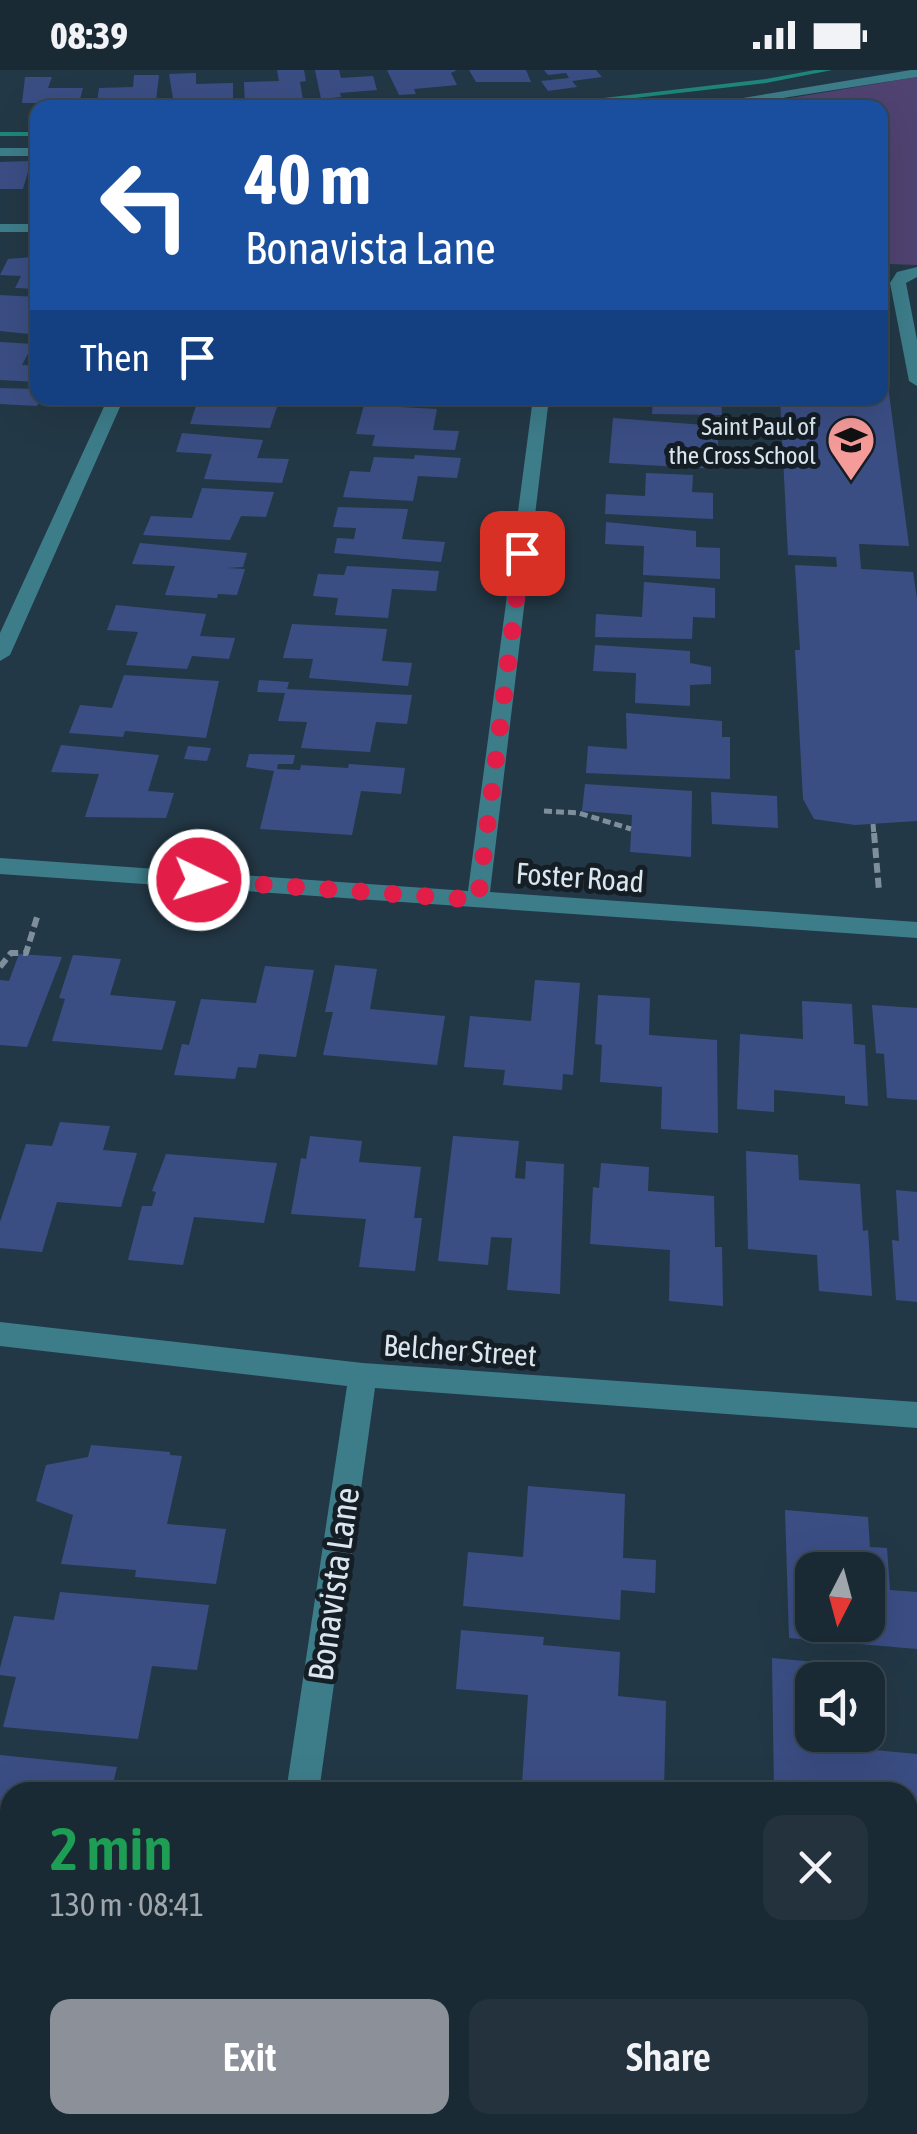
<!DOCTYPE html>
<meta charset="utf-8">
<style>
body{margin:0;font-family:"Asap Condensed",sans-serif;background:#23323c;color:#f1f3f6;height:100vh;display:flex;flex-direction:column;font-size:38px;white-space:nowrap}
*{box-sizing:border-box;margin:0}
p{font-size:32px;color:#9fa7ac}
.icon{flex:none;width:55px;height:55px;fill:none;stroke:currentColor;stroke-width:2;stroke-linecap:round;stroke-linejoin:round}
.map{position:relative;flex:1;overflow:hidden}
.details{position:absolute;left:0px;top:1712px;width:918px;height:352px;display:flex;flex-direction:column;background:#1a2a34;border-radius:30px 30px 0 0;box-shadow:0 10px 40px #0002,0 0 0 2px #38464f}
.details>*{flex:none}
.hud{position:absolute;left:30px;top:30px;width:858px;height:305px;border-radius:20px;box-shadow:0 10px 40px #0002,0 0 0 2px #38464f;background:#1a4fa0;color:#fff;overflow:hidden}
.needle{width:65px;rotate:186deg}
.fabs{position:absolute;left:795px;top:1482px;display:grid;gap:20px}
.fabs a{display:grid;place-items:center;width:90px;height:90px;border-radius:20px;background:#1a2a34;box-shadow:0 10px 40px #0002,0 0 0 2px #38464f;font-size:50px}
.pin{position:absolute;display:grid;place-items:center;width:85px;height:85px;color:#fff;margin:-42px;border-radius:20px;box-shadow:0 5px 15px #0006}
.me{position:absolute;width:110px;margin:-55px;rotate:94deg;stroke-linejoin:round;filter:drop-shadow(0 0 8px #0008)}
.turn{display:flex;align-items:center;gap:35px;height:210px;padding:0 50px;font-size:45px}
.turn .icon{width:130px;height:130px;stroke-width:2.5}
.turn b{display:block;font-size:70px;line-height:85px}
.then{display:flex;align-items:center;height:95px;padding:0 50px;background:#0003;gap:20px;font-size:38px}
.round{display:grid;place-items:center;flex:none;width:105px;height:105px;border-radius:20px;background:#23323c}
.summary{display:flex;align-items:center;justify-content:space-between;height:170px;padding:0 50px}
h1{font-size:60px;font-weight:600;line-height:75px;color:#1e9e55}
.cta{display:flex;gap:20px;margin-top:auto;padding:20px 50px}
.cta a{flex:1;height:115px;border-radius:20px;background:#8c9099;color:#fff;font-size:40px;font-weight:600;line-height:115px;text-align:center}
.cta a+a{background:#23323c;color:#f1f3f6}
.status{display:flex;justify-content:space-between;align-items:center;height:70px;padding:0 50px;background:#1a2a34;direction:ltr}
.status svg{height:28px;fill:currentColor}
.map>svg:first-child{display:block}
.green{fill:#504372}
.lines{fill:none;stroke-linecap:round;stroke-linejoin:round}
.stream{fill:#1e877b;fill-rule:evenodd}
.building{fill:#3b4e84;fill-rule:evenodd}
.path-far1{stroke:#7e8e9a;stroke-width:5;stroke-dasharray:8 4;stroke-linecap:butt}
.path{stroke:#7e8e9a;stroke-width:6;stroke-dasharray:10 5;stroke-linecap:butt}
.minor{fill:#3d7d8a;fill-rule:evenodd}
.route{stroke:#e11d48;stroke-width:18;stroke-dasharray:0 32.4}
.labels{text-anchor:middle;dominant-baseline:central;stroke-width:10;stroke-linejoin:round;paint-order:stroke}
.far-poi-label{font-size:25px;fill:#dae6ef;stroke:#151e25;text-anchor:end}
.street-label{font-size:30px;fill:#dae6ef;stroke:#151e25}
.near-street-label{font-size:35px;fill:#dae6ef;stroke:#151e25}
</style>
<div class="status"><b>08:39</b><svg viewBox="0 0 49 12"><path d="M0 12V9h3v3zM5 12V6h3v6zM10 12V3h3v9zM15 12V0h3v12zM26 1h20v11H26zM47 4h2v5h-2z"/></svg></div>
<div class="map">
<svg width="917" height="2064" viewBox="0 0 917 2064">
<rect width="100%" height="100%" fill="#233846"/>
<path class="green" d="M917,7V195L889,194L880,190V38H756L755,34Z"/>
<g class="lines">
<path class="stream" d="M815,0H832L766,13L548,38H518L766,9Z
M0,62H38V66H0Z"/>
</g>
<path class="building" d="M277,0H304L306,11L300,12L303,30L278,31L279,38H245L244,12L279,11Z
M315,0H339L341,8L373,6L377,20L340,23L341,27L321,29Z
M387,0H457L451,3L457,15L414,19L416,24L399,25Z
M469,0H526L531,12H476Z
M544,0H596L602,7L572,11L577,17L548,21L541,11L569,8L566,3L548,5Z
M196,3V14L233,13V32L207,34V28L173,29L169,4Z
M134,5H159L156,31H140L139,37L97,32L99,18L133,17Z
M25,7H52L48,18H83L79,33H22Z
M31,91L23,119H0V92Z
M32,187H38V219L15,218L21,206L0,205L8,189Z
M0,225L38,227V265L0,261Z
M882,269L909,476L859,474L861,499L913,502L917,529V751L855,755L814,749L803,729L795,580H800L795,495L837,497L836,487L788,485L780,328L870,334L869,328H880Z
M0,272L33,274L22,295L38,296V312L0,310Z
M0,318L38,319V328H41L37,336L0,334Z
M235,328H280L270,358L190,354L196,336L232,337Z
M653,328H721L722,345L652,344Z
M364,335L437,339L433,360L459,361L455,380L372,376L375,365L356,364Z
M613,348L718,356V399L609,393Z
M182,363L263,370L257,388L289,389L282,413L204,409L212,384L176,382Z
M415,385L461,388L457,408L418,406L413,431L343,427L350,401L370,402L374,387L414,389Z
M646,403L693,405L692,422L713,423V449L605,444L606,424L645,426Z
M202,418L274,422L266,447L241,446L230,470L143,465L151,446L192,448Z
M338,437L408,439L402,469L445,472L441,492L334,483L337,468L354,469L356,458L333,457Z
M606,452L696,461V477L720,478V509L643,505L644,476L605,474Z
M140,473L247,483L243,497L227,498L245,499L237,525L218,524L217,528L165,525L175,496L132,494Z
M347,496L439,501L436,521L392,519L388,548L335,545L338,528L313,526L318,504L344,505Z
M644,512L715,518V548L693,547L692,569L595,567L596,544L642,547Z
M116,535L206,544L200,566L235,568L229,589L192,586L187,599L126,595L138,562L107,560Z
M292,554L387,559L382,591L412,593L408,616L309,608L313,589L283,588Z
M595,575L690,581V593L711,597V614L690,615V636L635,633L636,603L593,601Z
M124,605L219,611L206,668L125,661L123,667L69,663L80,635L112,638Z
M259,610L289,612L287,619L412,625L407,654L376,652L370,682L301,678L307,652L278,651L285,623L257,622Z
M626,643L722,651V667H730V709L586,703L588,676L627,679Z
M61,675L159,685L148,721L174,723L166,748L85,747L99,704L51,702Z
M188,676L211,678L207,691L184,689Z
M249,684L295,685L293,694H278L277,699L300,700L301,695L348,698L349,694L405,698L401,724L361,721L352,765L260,759L274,701L246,697Z
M585,714L692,721L691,787L630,782L632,745L582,741Z
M711,722L777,726L778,758L712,754Z
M19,884L62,887L27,977L0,975V910L9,911Z
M73,885L121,889L110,925L176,931L162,980L52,971L65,929L59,928Z
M335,895L377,899L370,939L445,946L437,995L323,985L333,942H325Z
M265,896L314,900L296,987L259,984L256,998L238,997L235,1009L174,1005L182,974L189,975L201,929L256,933Z
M535,910L580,913L573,1005L563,1004L562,1020L503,1015L505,1000L464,997L470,946L531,951Z
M598,925L650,928L649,965L717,970L718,1063L661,1059L662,1017L600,1012L602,975L595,974Z
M802,931L852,934L854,974L865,975L868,1036L845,1034V1026L774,1020V1042L737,1039L740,964L803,969Z
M872,935L917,938V1030L887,1028L884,984L876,983Z
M60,1052L110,1056L103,1080L137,1083L121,1137L57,1132L42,1182L0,1178V1152L26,1074L52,1076Z
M310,1066L362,1071L359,1092L421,1097L414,1148H422L415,1201L359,1197L366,1149L291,1144L301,1088L306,1089Z
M453,1066L519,1071L515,1108L525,1109L526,1091L564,1094L560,1224L507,1220L512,1168L491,1167L488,1195L438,1191Z
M746,1081L798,1085L799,1110L860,1114L863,1161L868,1160L872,1226L819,1221L817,1185L748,1179Z
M166,1084L277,1093L264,1153L194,1147L183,1195L128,1190L142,1136H152L156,1122L152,1121Z
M601,1093L649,1097L648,1121L714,1126L715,1177H722L723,1236L669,1231L670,1180L590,1174L593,1117L599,1118Z
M896,1120L917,1122V1232L896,1230L892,1170L899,1171Z
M91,1375L170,1382V1385L182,1386L167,1454L226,1459L216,1514L135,1507L136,1500L61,1494L73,1445L36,1431L46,1395L88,1387Z
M528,1416L625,1424L623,1488L656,1490L655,1523L621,1520L620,1550L463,1536L468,1482L523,1487Z
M785,1440L868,1447L870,1477L887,1478L890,1520L917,1522V1579L789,1568ZM812,1500H868V1555H812Z
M60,1522L209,1535L197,1600L152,1596L138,1669L3,1657L16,1607L0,1605V1598L14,1546L54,1550Z
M461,1560L544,1567L543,1575L620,1582L618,1626L666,1631L664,1722H619L522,1713L528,1625L456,1619Z
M772,1588L860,1596L861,1610H812V1665H863L864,1679L917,1684V1753L908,1752V1722H774Z
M0,1685L117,1697L111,1722H10V1853L0,1852Z
M908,1770L917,1771V1846L908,1845Z
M0,1885L10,1886V2055H107L106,2064H0Z
M908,1983L913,1984L917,2064H758V2055H908Z
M416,2055H620V2064H415Z"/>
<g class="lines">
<path class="path-far1" d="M544,741L579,743L631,759
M873,754L874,765"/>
<path class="path" d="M874,763L879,821
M0,897L11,883H26L38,844"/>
<path class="minor" d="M911,0H917V7L718,38H683Z
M0,78H38V86H0Z
M0,154H38V162H0Z
M917,197V207L906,213L917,270V316L909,311L890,213L897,202Z
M108,328H124L10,585L0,591V563Z
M533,328H549L490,822L917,852V868L0,804V788L468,821Z
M0,1252L363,1293L917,1332V1358L375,1318L319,1722H286L347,1316L0,1276Z
M235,2055H273L272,2064H234Z"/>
</g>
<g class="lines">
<path class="route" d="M199,810L478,830L522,483"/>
</g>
<defs>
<g id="school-pin" transform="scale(2.5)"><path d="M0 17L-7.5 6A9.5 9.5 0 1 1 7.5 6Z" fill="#f59b9a" stroke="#151e25"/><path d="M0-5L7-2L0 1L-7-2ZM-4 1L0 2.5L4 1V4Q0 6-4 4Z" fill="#111"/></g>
</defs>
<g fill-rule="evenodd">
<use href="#school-pin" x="851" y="370"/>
</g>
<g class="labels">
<g class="far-poi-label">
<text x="816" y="356">Saint Paul of<tspan x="816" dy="29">the Cross School</tspan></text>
</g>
<g class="street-label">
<text transform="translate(580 807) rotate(4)">Foster Road</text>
<text transform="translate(460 1280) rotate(4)">Belcher Street</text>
</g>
<g class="near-street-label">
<text transform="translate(333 1514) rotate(-82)">Bonavista Lane</text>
</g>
</g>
</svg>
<div class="fabs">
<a><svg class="needle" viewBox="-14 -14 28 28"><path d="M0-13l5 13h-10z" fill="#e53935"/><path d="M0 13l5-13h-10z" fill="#9fa7ac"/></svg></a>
<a><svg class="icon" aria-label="sound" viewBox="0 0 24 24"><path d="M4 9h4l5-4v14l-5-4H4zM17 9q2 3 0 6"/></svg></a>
</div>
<div class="pin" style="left:522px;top:483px;background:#d93025"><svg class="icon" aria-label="arrive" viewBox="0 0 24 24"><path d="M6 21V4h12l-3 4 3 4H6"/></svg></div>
<svg class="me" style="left:199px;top:810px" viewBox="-20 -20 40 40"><circle r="17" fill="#e11d48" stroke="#fff" stroke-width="3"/><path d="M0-11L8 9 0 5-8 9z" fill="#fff"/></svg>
<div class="hud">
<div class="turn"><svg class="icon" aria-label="left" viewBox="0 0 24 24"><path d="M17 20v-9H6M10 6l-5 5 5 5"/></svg><div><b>40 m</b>Bonavista Lane</div></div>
<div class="then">Then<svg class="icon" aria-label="arrive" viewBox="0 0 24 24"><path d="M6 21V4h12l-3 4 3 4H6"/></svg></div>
</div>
<section class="details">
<div class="summary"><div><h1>2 min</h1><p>130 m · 08:41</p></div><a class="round"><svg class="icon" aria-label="close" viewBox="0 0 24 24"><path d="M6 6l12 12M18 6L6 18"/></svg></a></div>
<div class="cta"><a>Exit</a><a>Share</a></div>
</section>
</div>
